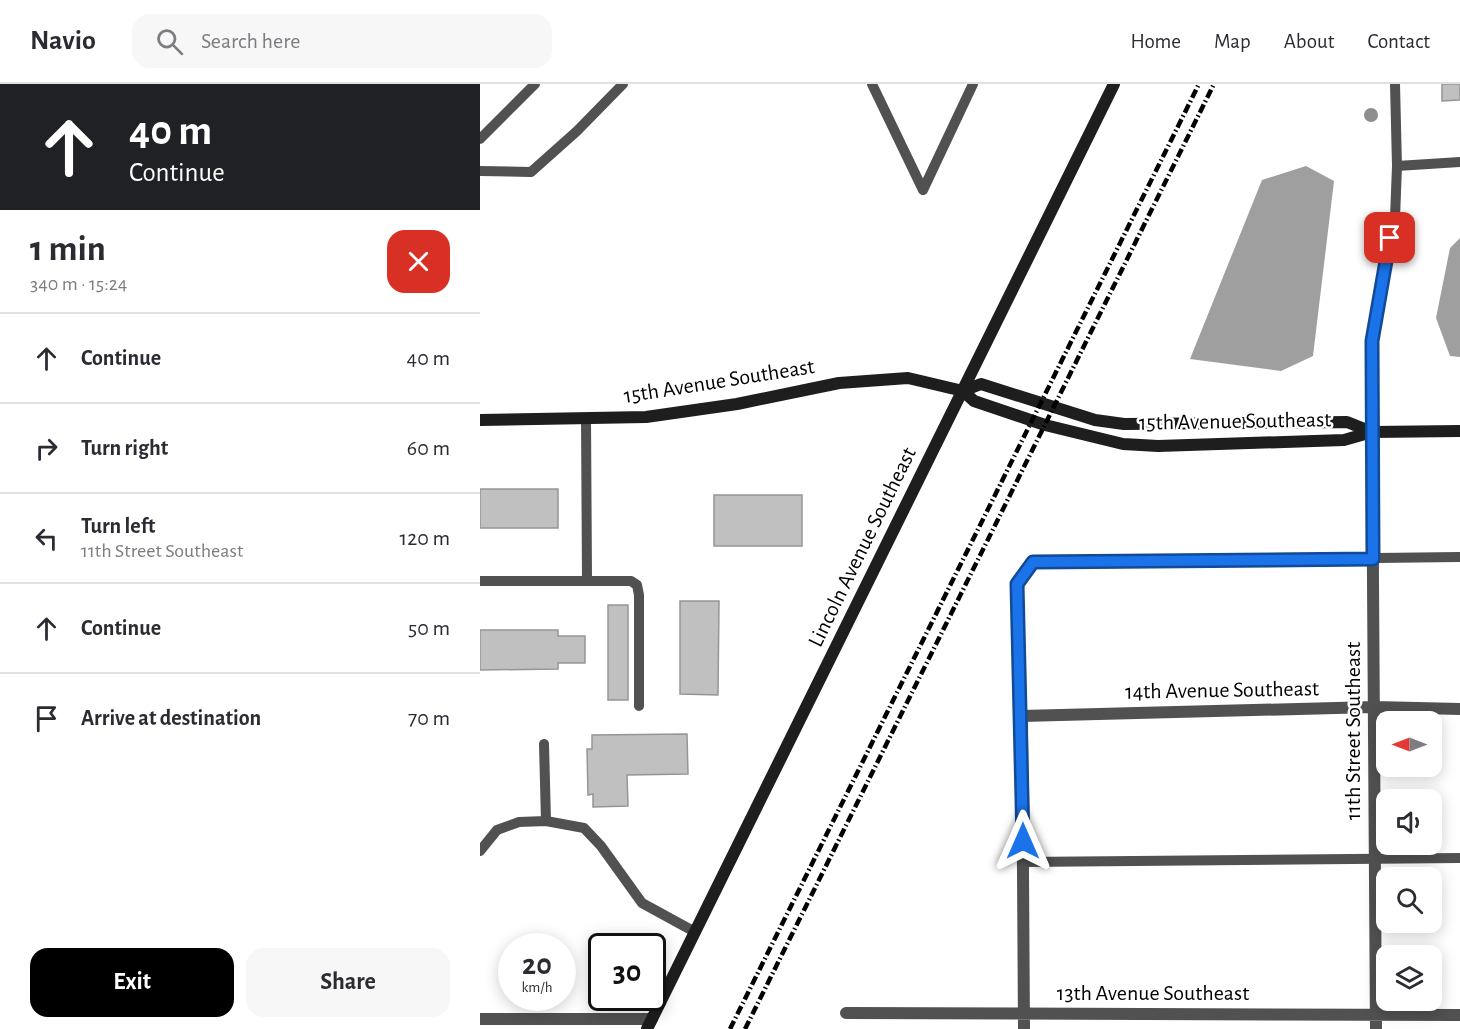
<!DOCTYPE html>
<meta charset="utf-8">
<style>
body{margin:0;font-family:"Alegreya Sans",sans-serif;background:#f7f7f7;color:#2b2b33;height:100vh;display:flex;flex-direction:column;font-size:22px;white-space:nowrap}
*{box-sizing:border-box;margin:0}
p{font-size:20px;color:#7c7c81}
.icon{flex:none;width:33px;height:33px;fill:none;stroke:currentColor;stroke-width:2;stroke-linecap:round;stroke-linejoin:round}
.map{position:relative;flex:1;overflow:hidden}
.side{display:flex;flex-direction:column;background:#fff;width:480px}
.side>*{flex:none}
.banner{background:#202124;color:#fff;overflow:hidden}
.needle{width:39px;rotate:270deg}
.controls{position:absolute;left:896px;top:627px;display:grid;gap:12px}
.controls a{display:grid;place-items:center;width:66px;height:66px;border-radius:12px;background:#fff;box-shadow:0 3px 15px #0003;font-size:30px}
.speed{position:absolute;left:18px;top:849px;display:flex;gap:12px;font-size:30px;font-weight:700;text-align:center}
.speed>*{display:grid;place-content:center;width:78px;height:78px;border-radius:50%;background:#fff;box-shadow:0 3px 15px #0003;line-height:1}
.speed small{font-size:15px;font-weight:400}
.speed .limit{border:3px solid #111;border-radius:9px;background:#fff;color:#111}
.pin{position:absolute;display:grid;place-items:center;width:51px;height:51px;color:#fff;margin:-26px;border-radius:12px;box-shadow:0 3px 9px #0006}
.me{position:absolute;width:66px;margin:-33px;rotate:0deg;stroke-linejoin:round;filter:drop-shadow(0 0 4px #0008)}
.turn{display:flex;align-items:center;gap:21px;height:126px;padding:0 30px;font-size:27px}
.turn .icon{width:78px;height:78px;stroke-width:2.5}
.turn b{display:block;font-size:42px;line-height:51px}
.round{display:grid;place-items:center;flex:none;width:63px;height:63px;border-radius:18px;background:#f7f7f7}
.head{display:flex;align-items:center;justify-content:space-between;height:102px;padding:0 30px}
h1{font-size:36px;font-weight:700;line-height:45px}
.cta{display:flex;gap:12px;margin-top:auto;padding:12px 30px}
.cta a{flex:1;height:69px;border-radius:18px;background:#000;color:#fff;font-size:24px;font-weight:700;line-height:69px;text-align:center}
.cta a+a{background:#f7f7f7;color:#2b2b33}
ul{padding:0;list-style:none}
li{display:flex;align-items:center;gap:18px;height:90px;padding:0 30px;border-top:2px solid #e1e1e2}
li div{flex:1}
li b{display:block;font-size:22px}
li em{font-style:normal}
header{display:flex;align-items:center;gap:36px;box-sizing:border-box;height:84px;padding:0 30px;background:#fff;border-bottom:2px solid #e1e1e2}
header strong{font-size:28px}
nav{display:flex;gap:33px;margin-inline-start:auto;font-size:21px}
.search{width:420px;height:54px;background:#f7f7f7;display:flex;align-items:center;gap:15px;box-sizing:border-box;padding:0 21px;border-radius:18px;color:#7c7c81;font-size:22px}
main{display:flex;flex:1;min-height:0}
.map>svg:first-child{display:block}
.water{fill:#9f9f9f}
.building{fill:#c0c0c0;stroke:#959595;stroke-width:1.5}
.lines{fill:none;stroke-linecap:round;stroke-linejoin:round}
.lane{stroke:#515151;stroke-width:10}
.street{stroke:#515151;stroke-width:12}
.secondary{stroke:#1e1e1e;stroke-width:12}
.rail{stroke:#000;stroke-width:4.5;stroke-dasharray:9 3 1.5 3;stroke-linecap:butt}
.tree{fill:#8d8d8d}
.route-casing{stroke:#114b97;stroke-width:15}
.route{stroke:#1a73e8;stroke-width:10}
.labels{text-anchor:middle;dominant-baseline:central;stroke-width:5;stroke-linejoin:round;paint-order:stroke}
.street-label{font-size:22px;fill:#000;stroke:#fff}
</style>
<header>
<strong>Navio</strong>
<div class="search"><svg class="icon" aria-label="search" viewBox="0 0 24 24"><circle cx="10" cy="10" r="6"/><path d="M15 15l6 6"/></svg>Search here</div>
<nav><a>Home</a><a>Map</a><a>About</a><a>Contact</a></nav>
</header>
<main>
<section class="side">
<div class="banner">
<div class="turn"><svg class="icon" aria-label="ahead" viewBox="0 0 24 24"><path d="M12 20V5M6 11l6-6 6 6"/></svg><div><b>40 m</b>Continue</div></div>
</div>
<div class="head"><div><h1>1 min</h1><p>340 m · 15:24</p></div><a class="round" style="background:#d93025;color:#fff"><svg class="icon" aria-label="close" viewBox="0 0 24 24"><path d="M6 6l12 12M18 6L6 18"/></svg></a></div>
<ul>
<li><svg class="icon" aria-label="ahead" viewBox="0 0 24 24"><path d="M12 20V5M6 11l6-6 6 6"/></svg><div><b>Continue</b></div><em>40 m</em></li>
<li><svg class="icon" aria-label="right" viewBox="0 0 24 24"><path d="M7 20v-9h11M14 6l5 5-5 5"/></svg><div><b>Turn right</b></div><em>60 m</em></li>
<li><svg class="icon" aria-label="left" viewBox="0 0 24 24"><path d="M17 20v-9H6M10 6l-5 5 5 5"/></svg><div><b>Turn left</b><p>11th Street Southeast</p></div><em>120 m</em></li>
<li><svg class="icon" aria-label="ahead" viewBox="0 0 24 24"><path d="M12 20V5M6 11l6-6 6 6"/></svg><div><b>Continue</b></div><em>50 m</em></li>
<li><svg class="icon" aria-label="arrive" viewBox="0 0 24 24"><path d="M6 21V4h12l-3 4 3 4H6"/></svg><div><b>Arrive at destination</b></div><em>70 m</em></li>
</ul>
<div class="cta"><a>Exit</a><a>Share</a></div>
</section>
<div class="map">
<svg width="980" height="945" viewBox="0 0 980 945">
<rect width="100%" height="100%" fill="#fff"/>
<path class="water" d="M826,82L854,97L833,272L801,287L710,275L782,96Z
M980,154V273L970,272L956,234L970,164Z"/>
<path class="building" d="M962,0H980V16L962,17Z
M0,405H78V444H0Z
M234,411H322V462H234Z
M200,517H239L238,611L200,610Z
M128,521H148V616H128Z
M0,546H78V552H105V579H78V585L0,586Z
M207,650L208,690L147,691L148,722L113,723V710L108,711L107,665H112V651Z"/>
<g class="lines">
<path class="lane" d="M392,0L443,106L493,0
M0,55L55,0
M917,82L980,78
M0,87L51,88L97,47L143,0
M106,334L107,495
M892,348V257L915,134L917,82L915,0
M0,497H151L157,501L159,511V622
M542,632L537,500L553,478L980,473
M64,660L66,737
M0,767L17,746L39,738L66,737L104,744L121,762L162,819L215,848
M543,778L980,774"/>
<path class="street" d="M892,348L896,945
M366,929L980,931
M0,935H172
M544,945L542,632L894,623L980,625"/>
<path class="secondary" d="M483,307L501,300L615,336L644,340L867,338L892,348
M0,336L166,333L257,320L359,299L428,294L483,307L494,317L565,341L643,360L678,362L864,356L892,348L980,347
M167,945L634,0"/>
<path class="rail" d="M250,945L719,0
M265,945L734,0"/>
</g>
<circle class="tree" cx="891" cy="31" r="7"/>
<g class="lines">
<g class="route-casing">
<path id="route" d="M543,757L537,500L553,478L893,475L892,257L910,154"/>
</g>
<use href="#route" class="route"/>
</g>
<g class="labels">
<g class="street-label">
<text transform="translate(239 297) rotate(-9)">15th Avenue Southeast</text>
<text transform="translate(755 337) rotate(-1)">15th Avenue Southeast</text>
<text transform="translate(382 463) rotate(-64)">Lincoln Avenue Southeast</text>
<text transform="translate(742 606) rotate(-1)">14th Avenue Southeast</text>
<text transform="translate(873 647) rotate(-90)">11th Street Southeast</text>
<text x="673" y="909">13th Avenue Southeast</text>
</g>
</g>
</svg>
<div class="controls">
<a><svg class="needle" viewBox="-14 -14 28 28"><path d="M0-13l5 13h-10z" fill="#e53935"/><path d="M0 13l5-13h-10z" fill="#7c7c81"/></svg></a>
<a><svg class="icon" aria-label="sound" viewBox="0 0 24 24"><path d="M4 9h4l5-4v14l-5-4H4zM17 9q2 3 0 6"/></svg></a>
<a><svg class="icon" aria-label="search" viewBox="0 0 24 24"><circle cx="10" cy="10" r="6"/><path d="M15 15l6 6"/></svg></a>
<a><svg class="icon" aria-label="layers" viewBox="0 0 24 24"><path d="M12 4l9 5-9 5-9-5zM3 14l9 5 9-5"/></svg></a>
</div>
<div class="speed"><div>20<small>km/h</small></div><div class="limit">30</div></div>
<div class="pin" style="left:910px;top:154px;background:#d93025"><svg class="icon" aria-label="arrive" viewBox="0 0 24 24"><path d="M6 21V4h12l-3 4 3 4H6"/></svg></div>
<svg class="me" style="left:543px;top:757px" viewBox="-20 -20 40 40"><path d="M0-17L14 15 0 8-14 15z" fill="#1a73e8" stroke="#fff" stroke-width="4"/></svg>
</div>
</main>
